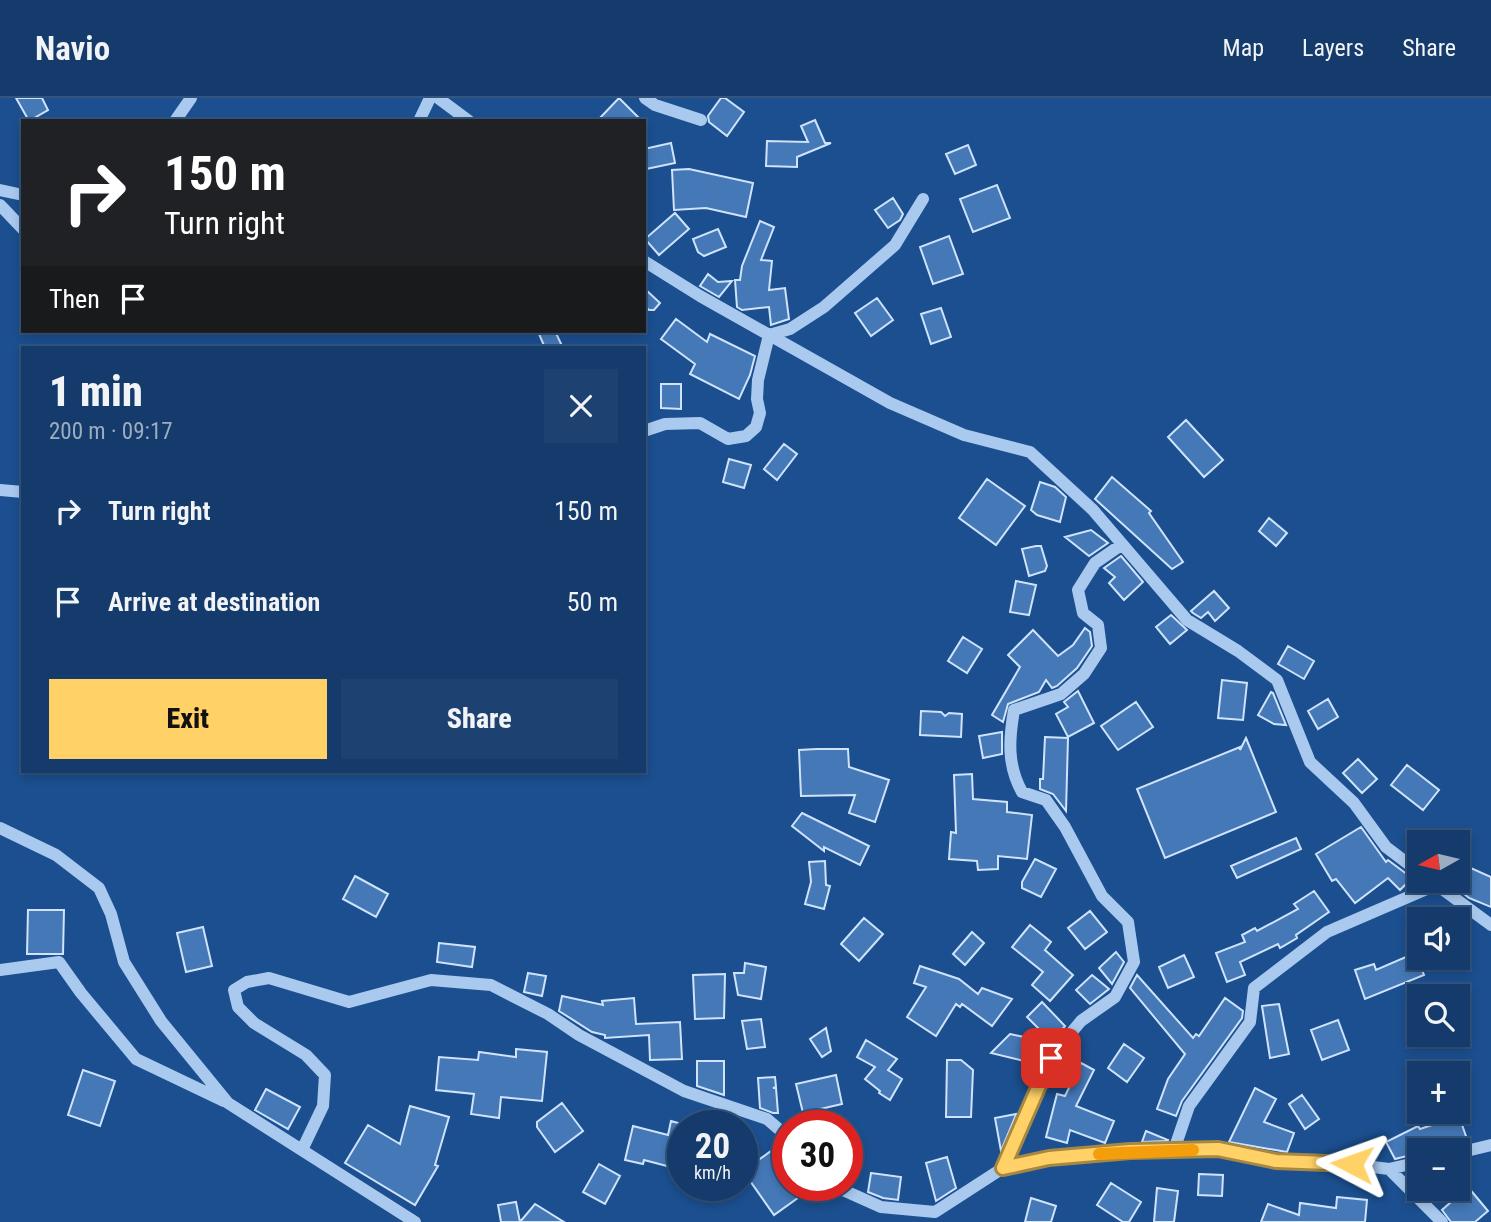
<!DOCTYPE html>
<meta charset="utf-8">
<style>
body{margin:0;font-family:"Roboto Condensed",sans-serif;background:#1d4271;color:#f1f3f6;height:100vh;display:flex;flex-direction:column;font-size:26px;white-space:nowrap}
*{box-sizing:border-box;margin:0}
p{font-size:23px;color:#9dadc1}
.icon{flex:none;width:38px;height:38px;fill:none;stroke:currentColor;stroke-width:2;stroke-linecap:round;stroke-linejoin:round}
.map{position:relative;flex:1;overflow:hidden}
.sheet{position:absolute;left:21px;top:248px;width:625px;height:427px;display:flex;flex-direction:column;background:#143b6b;border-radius:0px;box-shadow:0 4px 10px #0003,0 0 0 2px #33557e}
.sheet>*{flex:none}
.top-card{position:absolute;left:21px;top:21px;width:625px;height:214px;border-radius:0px;box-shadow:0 4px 10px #0003,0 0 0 2px #33557e;background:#202124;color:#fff;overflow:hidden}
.needle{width:46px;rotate:262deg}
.fabs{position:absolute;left:1407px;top:732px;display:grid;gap:14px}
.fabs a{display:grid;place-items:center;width:63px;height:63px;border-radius:0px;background:#143b6b;box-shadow:0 4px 10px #0003,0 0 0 2px #33557e;font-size:35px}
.speed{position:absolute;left:667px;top:1012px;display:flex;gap:14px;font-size:35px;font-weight:700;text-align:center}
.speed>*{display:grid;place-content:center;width:91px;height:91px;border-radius:50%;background:#143b6b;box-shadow:0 4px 10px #0003,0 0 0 2px #33557e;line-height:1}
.speed small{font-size:18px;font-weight:400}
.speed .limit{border:10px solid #d22;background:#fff;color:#111}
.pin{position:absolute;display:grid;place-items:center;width:60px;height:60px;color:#fff;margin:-30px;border-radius:14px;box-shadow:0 4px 10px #0006}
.me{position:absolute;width:77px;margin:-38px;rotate:274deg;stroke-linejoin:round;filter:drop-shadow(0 0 5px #0008)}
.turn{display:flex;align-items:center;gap:24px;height:147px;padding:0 28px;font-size:32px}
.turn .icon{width:91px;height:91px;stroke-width:2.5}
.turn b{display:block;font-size:49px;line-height:60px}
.then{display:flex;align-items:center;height:66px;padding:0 28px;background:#0003;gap:14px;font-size:26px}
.round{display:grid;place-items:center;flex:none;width:74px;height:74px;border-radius:0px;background:#1d4271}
.headline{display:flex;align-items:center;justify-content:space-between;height:119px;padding:0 28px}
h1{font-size:42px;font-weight:800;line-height:52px}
.cta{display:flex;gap:14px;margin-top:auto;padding:14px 28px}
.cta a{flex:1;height:80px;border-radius:0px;background:#ffd166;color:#111;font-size:28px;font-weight:800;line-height:80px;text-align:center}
.cta a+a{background:#1d4271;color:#f1f3f6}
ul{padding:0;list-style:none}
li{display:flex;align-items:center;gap:21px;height:91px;padding:0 28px}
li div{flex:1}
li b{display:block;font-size:26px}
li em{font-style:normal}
header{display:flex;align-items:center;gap:42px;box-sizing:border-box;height:98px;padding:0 35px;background:#143b6b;border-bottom:2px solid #33557e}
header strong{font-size:33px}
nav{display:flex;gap:38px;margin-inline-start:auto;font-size:24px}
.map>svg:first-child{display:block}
.building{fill:#4478b7;stroke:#cfe3fa;stroke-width:2}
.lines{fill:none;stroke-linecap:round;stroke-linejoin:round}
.minor{stroke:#a9c9ee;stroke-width:12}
.route-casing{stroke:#a68842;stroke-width:18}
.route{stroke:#ffd166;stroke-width:12}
.slow{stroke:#f59e0b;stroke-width:12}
</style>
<header>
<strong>Navio</strong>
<nav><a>Map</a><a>Layers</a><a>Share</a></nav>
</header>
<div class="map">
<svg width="1491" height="1124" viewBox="0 0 1491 1124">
<rect width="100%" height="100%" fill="#1b4f8f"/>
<path class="building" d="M16,0H42L48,12L29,23Z
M619,0L642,23H597Z
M721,0H725L744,14L727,38L709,24L708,18Z
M815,22L825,45H831L797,59V69L766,68L767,43L808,44L801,28Z
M671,45L675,65L646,71L644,51Z
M968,47L976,67L955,76L946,56Z
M689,71L753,85L746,119L706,110L674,112L672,72Z
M997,87L1010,120L973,134L960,101Z
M893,100L903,116L900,122L888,130L875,112Z
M675,115L689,131L659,157L645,141Z
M760,123L774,129L761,162L772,163L769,192L785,190L789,221L771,227L769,209L742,212L737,209L735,182H740L742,168Z
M718,131L726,149L704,158L698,154L693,141Z
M949,138L963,176L933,186L920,149Z
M708,176L718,184L732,183L719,199L700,188Z
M644,190L660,205L654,212H649L644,207Z
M877,200L893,222L871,238L855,215Z
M941,210L951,239L931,246L921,216Z
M676,221L707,244L710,236L755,258L750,277L739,301L690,276L695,266L661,241Z
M546,233H555L563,250H545L539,236Z
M661,286H681V311L661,310Z
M1186,322L1223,362L1204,379L1168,339Z
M784,346L797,356L777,382L764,371Z
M729,361L751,367L744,390L723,384Z
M1112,379L1151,413L1149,415L1183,464L1172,471L1095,401Z
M987,381L1025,408L996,447L959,420Z
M1040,384L1055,389L1066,399L1060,424L1037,417L1031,412Z
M1269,420L1287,435L1276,448L1259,433Z
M1091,432L1108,445L1089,458L1065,439Z
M1036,448H1041L1047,468L1045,473L1029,478L1022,451Z
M1121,458L1143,484L1124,502L1109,485L1115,479L1104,470Z
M1016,483L1036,487L1029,517L1010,514Z
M1214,493L1229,510L1215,523L1208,514L1201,520L1193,515L1191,513Z
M1171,517L1187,532L1170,546L1156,529Z
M1085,530L1090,534L1092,548L1077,570L1057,588L1052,590L1046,582L1039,594L1008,606L1003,624L992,617L1020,569L1008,557L1033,532L1058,558L1073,547Z
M963,539L982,551L967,575L948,563Z
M1288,548L1314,563L1304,581L1278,566Z
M1222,582L1247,585L1243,622L1218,620Z
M1078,593L1094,625L1068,639L1056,616L1068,609L1064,604Z
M1271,594L1273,595L1286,627L1274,626L1258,617Z
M1328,601L1338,619L1318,631L1308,613Z
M1136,604L1153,629L1118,652L1101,628Z
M921,613L941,614L945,618L949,615L962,616L961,639L920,637Z
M1002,634V656L983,660L979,638Z
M1045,639L1068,640L1066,713L1053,696L1040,691V681H1043Z
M1246,640L1276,714L1165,760L1137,691L1240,649V652Z
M817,651H848L849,669L889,682L875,724L849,715L855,697L801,698L799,652Z
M1358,661L1377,681L1362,695L1343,675Z
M1407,667L1439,692L1423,712L1391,687Z
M972,676L973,701L1007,704V714L1032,717L1027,761L998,758V771L978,772L977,763L949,761L951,734L956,735L954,677Z
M802,715L869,748L860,767L824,749V753L792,728Z
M1361,729L1386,764L1388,762L1412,780L1400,792L1388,780L1355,805L1336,781L1332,783L1316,756Z
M1296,740L1301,751L1237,780L1231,768Z
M1035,761L1056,771L1041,799L1022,790V784Z
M825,763L826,787L830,788L824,811L805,806L811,784L809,764Z
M1464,767L1491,779V809L1469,800L1455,789Z
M355,778L388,796L376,819L343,801Z
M1314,793L1329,814L1296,837L1297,840L1280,850L1278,846L1240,864L1245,877L1227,884L1216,855L1245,844L1242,837L1255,830L1257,833L1298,811L1294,806Z
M28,812H64L63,856H27Z
M1090,813L1107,834L1085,851L1068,830Z
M864,820L883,836L859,863L841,846Z
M1030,827L1051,844L1045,852L1073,877L1050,903L1032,887L1043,874L1012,849Z
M203,829L212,868L186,874L177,835Z
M972,834L984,845L965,867L953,856Z
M439,845L475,849L472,869L437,864Z
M1116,854L1124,864L1112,886L1099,870Z
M1415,855L1417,859H1453L1454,861L1422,872L1424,877L1365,901L1355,872L1374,866L1376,872Z
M1184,857L1194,879L1168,890L1159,869Z
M745,865L766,869L761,901L738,897L734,875H744Z
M920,868L959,881L978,896L982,890L1012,901L992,928L962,906L960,909L956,906L936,938L907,919L926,889L914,885Z
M528,875L546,878L542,898L524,894Z
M725,876L724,920L695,921L693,877Z
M1092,877L1109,891L1090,906L1076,892Z
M1137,877L1193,940L1196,936L1199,938L1225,900L1243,913L1242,920L1182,1003L1176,1018L1157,1011L1168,981L1185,956L1130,890Z
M562,898L603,907L602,903L634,900L636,926L680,924L682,961L650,962L649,937L605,940V937L592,934L559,913Z
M1042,904L1065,928L1052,944L1027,919Z
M1279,906L1289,956L1270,960L1262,908Z
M761,921L765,949L747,951L742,923Z
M1338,922L1349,952L1322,962L1311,932Z
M826,930L831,953L822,959L810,941Z
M1010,936L1029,940L1024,963L991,955Z
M866,942L897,961L888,972L902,981L890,1002L879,995L880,993L865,981L875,969L857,959Z
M1124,946L1144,960L1127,984L1108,970Z
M516,951L547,954L542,1003L501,999L499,1020L471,1016L474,996L436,992L439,959L478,962L479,954L516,959Z
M947,962H961L973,972L971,1019H946Z
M697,963H724V997L697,988Z
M1081,965L1094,972L1076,1008L1114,1023L1105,1045L1070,1032L1067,1045L1046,1039L1057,996L1065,998Z
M83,972L115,983L100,1028L68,1017Z
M836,977L842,1006L803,1015L796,986Z
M775,979L776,989L773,990H776L778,1015H773L760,1010L758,980Z
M1255,990L1276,1001L1264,1024L1294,1035L1287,1054L1229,1044Z
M266,991L300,1009L288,1031L255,1012Z
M1302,997L1319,1021L1305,1031L1289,1006Z
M562,1005L583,1033L555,1054L537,1029V1024Z
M410,1008L449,1019L435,1067L438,1068L415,1107L345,1065L368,1027L400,1046Z
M1016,1016V1017L1001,1053L995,1020Z
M1459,1018L1468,1044L1455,1047L1450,1052H1440L1438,1047L1428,1052H1419V1055L1395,1061L1386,1044L1418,1028L1420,1031Z
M671,1023L682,1026V1072L644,1062L643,1066L625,1062L633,1028L668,1037Z
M1146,1033L1168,1042L1167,1043L1142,1044Z
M771,1053L788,1076V1087H795L802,1097L774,1117L743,1073Z
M947,1059L956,1090L936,1103L926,1065Z
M599,1066L620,1078L605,1106L583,1094Z
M871,1075L901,1079L898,1102L883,1100L868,1094Z
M1199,1076L1223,1077L1222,1098L1198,1097Z
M1111,1085L1141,1104L1129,1124H1123L1097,1107Z
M1468,1089L1488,1113L1475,1124H1451L1442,1112Z
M1157,1090L1178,1093L1174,1124H1154Z
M1337,1099L1367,1102L1365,1124H1261L1268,1106L1299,1117L1300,1105L1336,1110Z
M1031,1100L1056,1108L1051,1124H1025Z
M516,1104L520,1124L535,1106L564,1124H501L498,1107Z"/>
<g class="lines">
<path class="minor" d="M438,0L469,23
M645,0L655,7L701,22
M175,23L191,0
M419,23L430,0
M0,92L23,97
M0,107L23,131
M644,163L700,198L890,305L964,337L1030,354L1093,412L1187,522L1238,553L1277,582L1310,664L1354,705L1386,749L1419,774
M644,333L665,326L700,325L728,341L746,338L756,329L760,315L757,301L758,282L769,237L790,231L824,209L895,147L923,101
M0,392L23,394
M0,730L56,757L99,790L111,816L124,864L161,923L228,1005L415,1124
M1430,782L1491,827
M0,872L59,864L81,895L136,961L224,1003
M302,1052L323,1008L325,977L306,957L254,925L238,909L234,892L247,884L269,880L349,904L431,882L491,887L548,916L579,937L684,993L767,1021L788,1039
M1174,1052L1189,1008L1250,924L1254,890L1327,834L1436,787
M1458,1055L1491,1047
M1003,1070L1051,959L1081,923L1115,899L1134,864L1128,824L1102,798L1065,729L1046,702L1022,694C1007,667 1009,641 1014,612L1061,596L1084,576L1101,550L1098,527L1083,515L1078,492L1095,465L1121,447
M1389,1071L1419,1064
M837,1087L843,1092L881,1109L935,1114L1003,1070L1049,1060L1130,1053L1218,1051L1276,1063L1333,1064L1389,1071L1442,1124"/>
</g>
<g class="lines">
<g class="route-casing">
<path id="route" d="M1051,960L1003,1070L1049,1060L1130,1053L1218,1051L1276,1063L1352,1066"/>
</g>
<use href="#route" class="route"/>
<path class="slow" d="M1099,1056L1193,1052"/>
</g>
</svg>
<div class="fabs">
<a><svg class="needle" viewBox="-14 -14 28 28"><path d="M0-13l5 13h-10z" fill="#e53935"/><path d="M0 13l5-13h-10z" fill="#9dadc1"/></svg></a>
<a><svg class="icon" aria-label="sound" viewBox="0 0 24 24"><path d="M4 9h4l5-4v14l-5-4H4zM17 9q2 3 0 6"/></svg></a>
<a><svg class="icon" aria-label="search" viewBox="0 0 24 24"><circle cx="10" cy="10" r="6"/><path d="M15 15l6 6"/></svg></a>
<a>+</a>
<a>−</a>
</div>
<div class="speed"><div>20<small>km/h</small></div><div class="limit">30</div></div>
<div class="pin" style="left:1051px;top:960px;background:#d93025"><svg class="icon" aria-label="arrive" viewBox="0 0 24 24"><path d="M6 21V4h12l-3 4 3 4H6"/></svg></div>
<svg class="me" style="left:1352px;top:1066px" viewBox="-20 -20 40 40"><path d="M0-17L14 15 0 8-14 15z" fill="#ffd166" stroke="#fff" stroke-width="4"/></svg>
<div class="top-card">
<div class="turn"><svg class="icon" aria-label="right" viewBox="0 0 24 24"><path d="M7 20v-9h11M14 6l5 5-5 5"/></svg><div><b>150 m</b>Turn right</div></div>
<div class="then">Then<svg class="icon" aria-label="arrive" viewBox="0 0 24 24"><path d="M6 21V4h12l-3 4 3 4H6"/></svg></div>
</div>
<section class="sheet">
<div class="headline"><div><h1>1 min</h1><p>200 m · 09:17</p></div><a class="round"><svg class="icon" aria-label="close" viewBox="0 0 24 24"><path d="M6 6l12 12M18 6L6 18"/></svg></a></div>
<ul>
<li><svg class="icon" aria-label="right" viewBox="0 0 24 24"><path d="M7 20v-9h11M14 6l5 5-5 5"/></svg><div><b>Turn right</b></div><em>150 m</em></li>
<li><svg class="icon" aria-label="arrive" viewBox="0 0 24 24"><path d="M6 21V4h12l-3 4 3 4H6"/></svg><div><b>Arrive at destination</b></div><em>50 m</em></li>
</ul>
<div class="cta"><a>Exit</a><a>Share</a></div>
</section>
</div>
